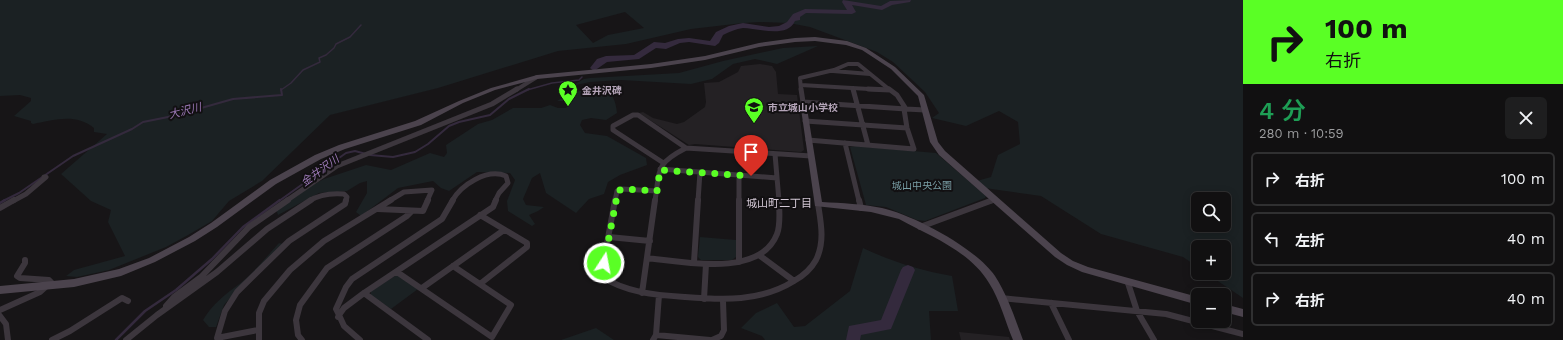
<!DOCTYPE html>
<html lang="ja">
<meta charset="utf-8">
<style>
body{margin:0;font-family:"Work Sans","Noto Sans JP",sans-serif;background:#1e1e1f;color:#f1f3f6;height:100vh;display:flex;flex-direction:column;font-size:15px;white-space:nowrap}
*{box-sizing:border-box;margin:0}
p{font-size:13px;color:#9c9d9f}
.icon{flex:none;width:22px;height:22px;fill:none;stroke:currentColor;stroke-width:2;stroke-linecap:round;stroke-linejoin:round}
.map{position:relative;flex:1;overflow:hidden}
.sheet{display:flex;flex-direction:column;background:#111011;width:320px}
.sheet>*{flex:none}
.banner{background:#5aff25;color:#111;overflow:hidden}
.fabs{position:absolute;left:1191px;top:192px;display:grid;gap:8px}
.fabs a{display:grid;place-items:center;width:40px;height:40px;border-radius:6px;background:#111011;box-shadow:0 2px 10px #0003,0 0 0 1px #303031;font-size:20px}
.pin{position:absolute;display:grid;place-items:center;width:34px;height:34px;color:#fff;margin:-41px -17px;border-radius:50% 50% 50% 0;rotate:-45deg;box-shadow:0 0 4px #0007}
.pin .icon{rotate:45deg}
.me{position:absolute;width:44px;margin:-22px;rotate:11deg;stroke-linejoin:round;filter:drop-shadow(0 0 3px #0008)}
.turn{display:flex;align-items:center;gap:14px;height:84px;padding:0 16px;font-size:18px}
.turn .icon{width:52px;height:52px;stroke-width:2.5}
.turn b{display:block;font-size:28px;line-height:34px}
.round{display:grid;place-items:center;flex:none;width:42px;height:42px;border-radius:6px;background:#1e1e1f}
.summary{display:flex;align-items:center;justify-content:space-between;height:68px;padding:0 16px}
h1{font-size:24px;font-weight:600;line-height:30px;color:#1e9e55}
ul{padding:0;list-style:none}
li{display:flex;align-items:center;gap:12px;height:54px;margin:0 8px 6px;padding:0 8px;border:2px solid #303031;border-radius:6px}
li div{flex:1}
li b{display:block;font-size:15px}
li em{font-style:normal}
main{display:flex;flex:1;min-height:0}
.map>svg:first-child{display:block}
.built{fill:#242124}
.green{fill:#1b2123;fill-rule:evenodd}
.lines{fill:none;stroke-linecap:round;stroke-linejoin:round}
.stream-far2{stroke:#342a3d;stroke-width:1.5}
.stream-far1{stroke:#342a3d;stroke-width:2}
.stream{stroke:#342a3d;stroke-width:2.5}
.river{fill:#342a3d;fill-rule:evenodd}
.street-far2{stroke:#3c363d;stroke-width:4}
.street-far1{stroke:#3c363d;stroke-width:5}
.street{stroke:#3c363d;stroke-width:6}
.secondary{fill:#4b434d;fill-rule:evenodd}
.route{stroke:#5aff25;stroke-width:7;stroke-dasharray:0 12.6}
.labels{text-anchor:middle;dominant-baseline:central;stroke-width:4;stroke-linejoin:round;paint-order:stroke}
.poi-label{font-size:10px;font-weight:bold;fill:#b5a5b9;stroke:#121012;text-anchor:start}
.park-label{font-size:10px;fill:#7a9fa6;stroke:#121012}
.water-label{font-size:11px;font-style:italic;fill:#9c79b7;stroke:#121012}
.neighbourhood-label{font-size:11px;fill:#d2c7d4;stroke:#121012}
</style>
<main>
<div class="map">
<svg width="1243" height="340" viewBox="0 0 1243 340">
<rect width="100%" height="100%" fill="#171517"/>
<path class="built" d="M760,64L772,66L776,72L778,94L797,95L804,150L801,152L695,144L689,145L639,113L643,112L653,118L677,124L684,122L705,107L706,102L704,83L719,82L738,72L741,66Z
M959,332L1009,337L1010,340H961Z"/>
<path class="green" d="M0,0H1243V298L1206,273H1224V247H1198V267L1183,257L1101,234L1041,196L978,187L973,182L991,177L998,155L1020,144L1018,122L999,111L966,126L932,118L939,113L925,92L893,62L877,52L810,27L789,23L760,22L743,23L691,29L626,44L558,51L438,88L330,115L262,181L229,201L212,221L188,235L166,247L109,270L77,277L66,276L74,270L125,256L108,222L111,210L91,201L61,174L107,134L94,132V128C75,113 55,120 33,124L31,123V121L14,116L31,101V98L20,95L0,96ZM625,12L644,28L608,35L593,43L576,25ZM1198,199H1224V225H1198Z
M818,46L777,64L755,59L733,64L712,79L691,84L621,80L590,82L562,88L557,86L573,85L584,79L590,78L679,73L723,61L783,48Z
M602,85C612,92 616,101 617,113L606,120L591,118L582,120L580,125L585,133L607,136L646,158L647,165L620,175L608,182L604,194L589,199L576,213L546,193L540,173L532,178L523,199L526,205L544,207L538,211L529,215L535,224L532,226L508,211L507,201L515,180L510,173L477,172L449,191L441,188L433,181L398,188L361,216L356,212L367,193V181L360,183L347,191L319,193L278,215L276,209L303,190L324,179L366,165L391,170L430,153L444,157L447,153L446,145L478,124L492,120L513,108H541L550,105L558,108H566L569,104L567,101H557L562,98L561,96Z
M856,146L936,153L986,196L985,198L925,221L917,220L886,207L866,205L850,147Z
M700,237L736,240V257L732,260H701L698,257Z
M279,243L283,244L246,280L224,305L216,327H209L203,320C213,304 223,296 238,285C253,274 266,257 279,243Z
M863,248C893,262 919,270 952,276L958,311H929L931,340H765L762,336L741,328L756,313L777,303L794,327L805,326L850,291Z
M395,276H400L418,289L391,309L371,295V291Z
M596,328L614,340H561Z"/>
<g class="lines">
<path class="stream-far2" d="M281,90L291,83L303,70L320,62L319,58L326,55L334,48L336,44L350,37L361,25
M527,90L552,83L579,80L582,77"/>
<path class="stream-far1" d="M370,155L393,157L415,152L428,144L449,126L459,122L490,115L509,99L529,89
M3,201L19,193L73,156L132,129L143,122L173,116L233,99L282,95L281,89
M279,201L346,153L355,151L366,154"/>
<path class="stream" d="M0,203L5,200
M116,340L145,311L176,290L212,259L243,227L280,200"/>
<path class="river" d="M843,0L881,6L890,1L911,0L910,2L892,5L882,10L852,5L856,12L852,14L806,13L800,17V20L795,21C787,39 757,28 743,28C736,29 729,32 723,35L719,43L715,46L689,42L680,43L666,49L656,48L639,59L607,62L594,71L590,68L597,59L606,56L634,55L654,42L665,43L678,39L689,38L710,41L716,32L729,26L743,23L769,27L779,26L787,22L793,14L805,9L847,10L842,2Z
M908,265L913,267L915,270L891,329L861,335L860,340H846L849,326L881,320L901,270L903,267Z"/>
<path class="street-far2" d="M833,71L870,74
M801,85L886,90
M853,88V90
M516,90L537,77
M801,90L800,78L834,70L848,64H858L890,90"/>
<path class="street-far1" d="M801,89L803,102L906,109
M853,89L868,145
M868,89L890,90
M889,89L897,95L906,109
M906,109L925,110
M805,121L907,128
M808,140L914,149L907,128L904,109
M845,143L859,201
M775,154L779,201
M662,162L613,130V126L633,115H638L686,148
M660,169L777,178
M739,176V201
M13,201L26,194L46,177H44
M286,201L337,166L492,104L517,89
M309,201C320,194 332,193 344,194L347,197L346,201
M389,201L404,192L432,190L427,201
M452,201C461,185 487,168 506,176L508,183L499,193L495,201
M615,201L617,191L622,189L657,191
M655,201C660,169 655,164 686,148L811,156
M698,201L700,172
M991,201L994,200"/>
<path class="street" d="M615,200L601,276C626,293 656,295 685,297C723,300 760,302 794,281C803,276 811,269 816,260C825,242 821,223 818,204
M739,200V262
M859,200L861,208
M0,208L14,200
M378,209L423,211L428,200
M480,215L527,243V247L480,284
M920,227L993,200
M609,237L650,241
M759,255L794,281
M647,258C684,262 760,278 777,234C781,224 779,211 779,200
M694,262L698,200
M397,272L492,337L511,305L453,266
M1128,283L1137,311L1154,340
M422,288L504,230
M364,293L428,340
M642,293L655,200
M1001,298L1166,314L1243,334
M704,299L706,264
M1051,303L1069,340
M166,306L174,297L201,277L249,227L288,200
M0,310L40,292L51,282L49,280L20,278L17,276L25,263V260
M339,315L344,326L360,340
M339,315L336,309L346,287L352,279L442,219L453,200
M339,315L344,308L364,293L493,207L496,200
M0,316L6,324L8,340
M338,317L339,315
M258,330L217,338L225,311L237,292L289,241L345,204L346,200
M656,335L710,340
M52,340L70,331L122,298L128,301
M126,340L157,315L217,272L267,229L311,200
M259,340V313L264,301L290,270L324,241L391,200
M302,340L298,335L296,320L300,305L327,268L407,216L412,211
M653,340L656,335L659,295
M712,340L721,336L724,330L723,301"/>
<path class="secondary" d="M815,37L847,41L866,48L895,67L924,95L938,142L945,151L1061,253L1073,261L1088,267L1198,297V305L1082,272L1067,265L1055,257L939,155L930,142L918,96L891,69L862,50L846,45L815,41L795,42L759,47L705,60L651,68L537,79L495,90L463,103L421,125L345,149L321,159L276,184L217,227L195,241L155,262L121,276L74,287L0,294V286L74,279L119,269L149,258L189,237L211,223L270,180L315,155L339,145L415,121L459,101L491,88L537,75L651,64L705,56L759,43L795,38Z
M803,100L806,102L822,202C842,203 863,204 882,208C914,215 977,249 995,276C1008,296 1015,319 1023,340H1013C1005,321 1000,300 989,283C970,251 930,236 899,219L871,212L815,206L800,102Z
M1224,304L1243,309V317L1224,312Z"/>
</g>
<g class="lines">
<path class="route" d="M604,263L618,191L622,189L657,191L660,170L751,176"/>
</g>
<defs>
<g id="sight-pin" transform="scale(1)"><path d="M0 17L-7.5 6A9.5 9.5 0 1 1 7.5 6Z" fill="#5aff25" stroke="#121012"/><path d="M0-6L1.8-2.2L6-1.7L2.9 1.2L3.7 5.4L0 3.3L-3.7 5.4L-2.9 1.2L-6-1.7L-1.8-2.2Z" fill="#111"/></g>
<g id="school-pin" transform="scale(1)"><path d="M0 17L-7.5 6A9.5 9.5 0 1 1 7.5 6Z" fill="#5aff25" stroke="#121012"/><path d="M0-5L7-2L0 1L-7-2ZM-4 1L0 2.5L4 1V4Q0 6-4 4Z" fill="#111"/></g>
</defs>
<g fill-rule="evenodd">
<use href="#sight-pin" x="568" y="90"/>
<use href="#school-pin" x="754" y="107"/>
</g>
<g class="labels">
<g class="poi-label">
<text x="582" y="90">金井沢碑</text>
<text x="768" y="107">市立城山小学校</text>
</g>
<g class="park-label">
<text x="922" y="185">城山中央公園</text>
</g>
<g class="water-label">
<text transform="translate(185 111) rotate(-14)">大沢川</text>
<text transform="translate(320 171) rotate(-36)">金井沢川</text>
</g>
<g class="neighbourhood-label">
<text x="779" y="203">城山町二丁目</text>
</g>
</g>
</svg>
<div class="fabs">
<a><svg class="icon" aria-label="search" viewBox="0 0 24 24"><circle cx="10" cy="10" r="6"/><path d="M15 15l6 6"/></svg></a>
<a>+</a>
<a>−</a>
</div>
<div class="pin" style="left:751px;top:176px;background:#d93025"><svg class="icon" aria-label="arrive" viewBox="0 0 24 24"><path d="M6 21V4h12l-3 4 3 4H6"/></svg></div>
<svg class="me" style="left:604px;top:263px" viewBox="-20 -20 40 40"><circle r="17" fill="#5aff25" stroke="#fff" stroke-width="3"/><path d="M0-11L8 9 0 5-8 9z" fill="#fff"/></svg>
</div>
<section class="sheet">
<div class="banner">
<div class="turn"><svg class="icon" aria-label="right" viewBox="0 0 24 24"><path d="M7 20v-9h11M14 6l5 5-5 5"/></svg><div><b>100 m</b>右折</div></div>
</div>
<div class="summary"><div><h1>4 分</h1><p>280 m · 10:59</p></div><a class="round"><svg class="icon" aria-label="close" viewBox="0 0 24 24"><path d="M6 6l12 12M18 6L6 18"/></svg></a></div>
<ul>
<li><svg class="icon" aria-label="right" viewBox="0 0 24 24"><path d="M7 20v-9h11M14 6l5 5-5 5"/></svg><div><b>右折</b></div><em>100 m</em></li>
<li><svg class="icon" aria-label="left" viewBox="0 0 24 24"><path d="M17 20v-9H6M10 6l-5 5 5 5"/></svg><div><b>左折</b></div><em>40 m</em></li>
<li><svg class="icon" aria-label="right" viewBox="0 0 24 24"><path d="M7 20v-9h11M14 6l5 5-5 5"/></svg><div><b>右折</b></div><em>40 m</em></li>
</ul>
</section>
</main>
